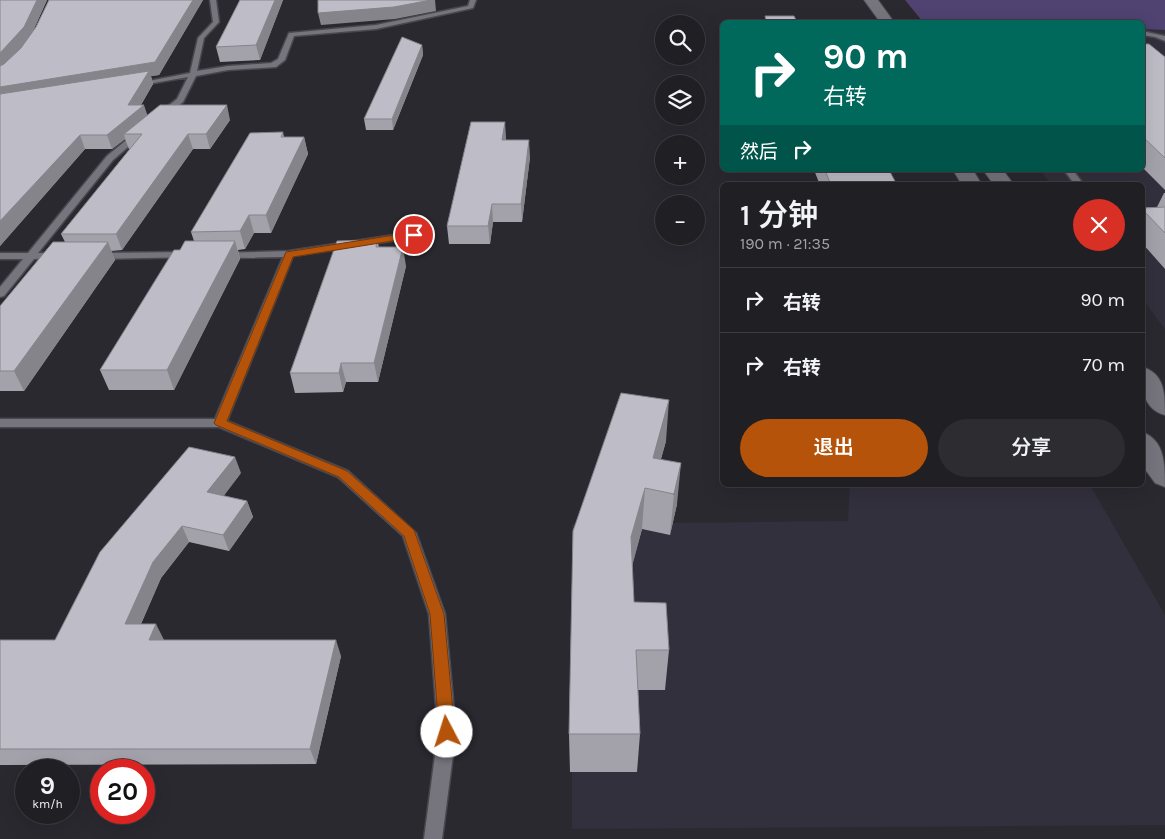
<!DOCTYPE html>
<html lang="zh">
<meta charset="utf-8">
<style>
body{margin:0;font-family:Karla,"Noto Sans SC",sans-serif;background:#2d2c31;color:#f1f3f6;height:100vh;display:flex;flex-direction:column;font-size:19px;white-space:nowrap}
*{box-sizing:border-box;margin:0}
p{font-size:16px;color:#a2a2a6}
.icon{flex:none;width:28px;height:28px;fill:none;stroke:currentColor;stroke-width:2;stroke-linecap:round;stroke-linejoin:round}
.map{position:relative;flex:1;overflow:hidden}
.details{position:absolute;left:720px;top:182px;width:425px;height:305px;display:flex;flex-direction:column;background:#201f24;border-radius:8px;box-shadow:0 5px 20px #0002,0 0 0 1px #3d3d41}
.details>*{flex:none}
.top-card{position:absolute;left:720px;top:20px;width:425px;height:152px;border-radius:8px;box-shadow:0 5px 20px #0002,0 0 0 1px #3d3d41;background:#00695c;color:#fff;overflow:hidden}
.fabs{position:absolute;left:655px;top:15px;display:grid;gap:10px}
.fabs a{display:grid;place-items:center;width:50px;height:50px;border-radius:50%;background:#201f24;box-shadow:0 5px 20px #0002,0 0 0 1px #3d3d41;font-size:25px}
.speed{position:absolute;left:15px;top:759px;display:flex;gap:10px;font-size:25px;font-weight:700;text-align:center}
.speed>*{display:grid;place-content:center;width:65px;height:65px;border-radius:50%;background:#201f24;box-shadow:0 5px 20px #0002,0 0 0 1px #3d3d41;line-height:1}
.speed small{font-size:12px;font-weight:400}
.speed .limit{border:8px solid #d22;background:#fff;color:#111}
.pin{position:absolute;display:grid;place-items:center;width:42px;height:42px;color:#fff;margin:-21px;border:2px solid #fff;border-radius:50%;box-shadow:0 1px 5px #0007}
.me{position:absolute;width:55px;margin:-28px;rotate:355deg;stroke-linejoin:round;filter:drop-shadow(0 0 4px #0008)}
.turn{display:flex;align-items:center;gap:18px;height:105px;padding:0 20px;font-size:22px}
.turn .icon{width:65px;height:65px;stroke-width:2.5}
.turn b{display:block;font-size:35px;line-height:42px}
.then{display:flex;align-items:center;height:48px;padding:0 20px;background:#0003;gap:10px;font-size:19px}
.round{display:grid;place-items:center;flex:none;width:52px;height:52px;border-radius:26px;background:#2d2c31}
.overview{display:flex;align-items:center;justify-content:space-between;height:85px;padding:0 20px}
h1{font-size:30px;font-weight:600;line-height:38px}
.primary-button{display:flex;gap:10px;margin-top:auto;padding:10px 20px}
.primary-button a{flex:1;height:58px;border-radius:30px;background:#b45309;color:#fff;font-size:20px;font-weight:600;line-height:58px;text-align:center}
.primary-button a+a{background:#2d2c31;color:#f1f3f6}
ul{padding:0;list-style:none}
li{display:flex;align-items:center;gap:15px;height:65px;padding:0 20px;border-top:1px solid #3d3d41}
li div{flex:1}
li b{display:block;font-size:19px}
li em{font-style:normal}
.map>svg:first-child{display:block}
.built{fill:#33303d}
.green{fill:#504271}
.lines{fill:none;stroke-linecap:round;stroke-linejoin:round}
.lane-casing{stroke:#49474e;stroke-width:3}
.secondary-casing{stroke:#49474e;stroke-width:2}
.lane{fill:#76747d;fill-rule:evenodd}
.secondary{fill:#76747d;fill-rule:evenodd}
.wall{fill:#a3a2aa}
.shaded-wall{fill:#85848b}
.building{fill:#bebcc6;stroke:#85848b}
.route{fill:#b45309;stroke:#753606}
</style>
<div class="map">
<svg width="1165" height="839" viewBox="0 0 1165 839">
<rect width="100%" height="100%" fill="#2b2930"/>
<path class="built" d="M1143,29L1165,30V329L1143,300L1142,185H1052L1040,170H1142Z
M850,485H1090L1165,615V825L572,829V524L848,521Z"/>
<path class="green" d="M905,0H1165V30L1143,29L1142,22H923Z"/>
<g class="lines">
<g class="lane-casing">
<path id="lane" d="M210,0H216L219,22L204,38L197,71L228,66L271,63L278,59L289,33L376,25L468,6L470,0H476L473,8L376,29L294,36L285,60L276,67L228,70L196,76L183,102L165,117H159V113L177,99L188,77L137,86L133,84L190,73L198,38L213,22Z
M1142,31L1165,36V41L1155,37L1142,35Z
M136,132L143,134L113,160L38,253H58L63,256L62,258L34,259L4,296L0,297V287L23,259H0V253H28L107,156Z
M1064,170H1073L1084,185H1075Z
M414,232L417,233V237L293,256L227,421L348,471L416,533L445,614L456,732L442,839H424L438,732L429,614L403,536L338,477L219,427H0V419H215L283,257L223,258L219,257V253L289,251Z
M188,252L192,253V257L98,259L93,256L98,253Z"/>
</g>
<g class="secondary-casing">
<path id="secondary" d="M864,0H878L894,22H880Z
M953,170H973L982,185H962Z
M983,170H1003L1014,185H994Z
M1142,367C1165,373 1165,395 1165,415C1142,409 1142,387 1142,367Z
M1142,432C1165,440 1165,465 1165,487L1155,483L1142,465Z"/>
</g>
<use href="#lane" class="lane"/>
<use href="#secondary" class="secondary"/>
</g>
<path class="wall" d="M0,0H47L33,31L36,27L49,0H203L159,75L151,76L153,84L141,105L147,115L230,120L210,149H193L122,250L111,251L115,260L24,391H0V306L65,242L61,234L130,149H129L125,139L112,149H85L0,246Z
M240,0H283L260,60L220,62L216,47Z
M1142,44L1165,57V190L1142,167Z
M422,45L423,55L393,130H366L364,119Z
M283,132L284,137H304L308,154L271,233H254L245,249L238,250L240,259L174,390H109L100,370L180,250L194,241L191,232Z
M506,138V140L530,157L522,222H493L490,244H449L447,226Z
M814,170H889L897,185H820Z
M1164,193H1165V269L1142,243V208L1157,207Z
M377,240L379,247L406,266L378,382H346L343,392L295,393L290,373Z
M666,441L661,459L677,504L670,535L642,529L632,565L634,602L669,650L665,690H638L640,734L637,772H570L569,734L573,531Z
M241,473L223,496L247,501L253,517L229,551L189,542L161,578L141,624L164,640L341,656L316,764L0,765V640H55Z"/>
<path class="shaded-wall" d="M37,0H47L29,40L0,72V53Z
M193,0H203L159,75L151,76L153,84L138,110L144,105L149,120L124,134L125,139L112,149L107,135L0,102V87Z
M275,0H283L260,60L256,45Z
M431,0H435L436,11L395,19L321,25L318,13Z
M422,45L423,55L393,130L392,119Z
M227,105L230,120L210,149L206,134Z
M505,122L506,138L503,157L502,140Z
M188,134L193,149L122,250L116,234Z
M80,135L85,149L0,246V221Z
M304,137L308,154L271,233L266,215Z
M529,140L530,157L522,222L521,204Z
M492,204L493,222L490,244L488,226Z
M249,215L254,233L245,249L240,231Z
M235,241L240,259L174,390L167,370Z
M108,242L115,260L24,391L14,371Z
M403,247L406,266L378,382L374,363Z
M341,363L346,382L343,392L339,373Z
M669,400L666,441L652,490L653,458Z
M235,457L241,473L214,509L207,492Z
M681,463L677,504L670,535L674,494Z
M645,488L642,529L629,578L631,537Z
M247,501L253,517L229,551L223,535Z
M182,526L189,542L161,578L134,640L125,624L153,562Z
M156,624L164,640H149Z
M336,640L341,656L316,764L310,749Z"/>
<path class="building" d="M0,0H37L24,27L0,53Z
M49,0H193L155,62L0,87V66L4,64L21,48L36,27Z
M240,0H275L256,45L216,47Z
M318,0H431L394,7L318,13Z
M765,16H794L797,22H762L760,20H766Z
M402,37L422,45L392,119H364Z
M1142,44H1149L1165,57V158L1142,136Z
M149,71L128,105H144L107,135H80L0,221V94Z
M160,105H227L206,134H188L116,234H61L142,134H124Z
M471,122H505L502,140H529L521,204H492L488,226H447Z
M283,132L281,137H304L266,215H249L240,231L191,232L250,133Z
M825,170H889L897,185H831Z
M1165,207V233L1142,209V208Z
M377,240L376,247H403L374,363H341L339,373H290L337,241Z
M185,241H235L167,370H100L174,250H180Z
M53,242H108L14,371H0V306Z
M621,393L669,400L653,458L681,463L674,494L645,488L631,537L634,602L666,603L669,650H636L640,734H569L573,531Z
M189,447L235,457L207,492L247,501L223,535L182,526L153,562L125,624H156L149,640H336L310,749H0V640H55L100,552Z"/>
<path class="route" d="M414,232L417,233V237L293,257L227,421L347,471L414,530L444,614L455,732L452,737L447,739L441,737L439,732L430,614L404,536L339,477L216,425L214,423L286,252Z"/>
</svg>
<div class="fabs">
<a><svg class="icon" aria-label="search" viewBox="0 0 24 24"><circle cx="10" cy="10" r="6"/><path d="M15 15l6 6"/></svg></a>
<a><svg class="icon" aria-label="layers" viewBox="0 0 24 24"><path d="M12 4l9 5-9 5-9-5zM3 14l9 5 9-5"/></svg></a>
<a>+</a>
<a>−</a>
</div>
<div class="speed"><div>9<small>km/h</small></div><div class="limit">20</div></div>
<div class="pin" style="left:414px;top:235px;background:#d93025"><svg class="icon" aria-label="arrive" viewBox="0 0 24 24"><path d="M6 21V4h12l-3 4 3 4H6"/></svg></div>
<svg class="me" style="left:447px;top:732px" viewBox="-20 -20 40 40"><circle r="19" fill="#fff"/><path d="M0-13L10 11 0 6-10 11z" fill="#b45309"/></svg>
<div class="top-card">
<div class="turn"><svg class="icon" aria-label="right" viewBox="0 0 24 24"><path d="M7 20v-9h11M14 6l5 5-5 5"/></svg><div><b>90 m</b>右转</div></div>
<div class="then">然后<svg class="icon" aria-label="right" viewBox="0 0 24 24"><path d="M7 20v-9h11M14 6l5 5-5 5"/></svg></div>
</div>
<section class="details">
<div class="overview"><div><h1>1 分钟</h1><p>190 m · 21:35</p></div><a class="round" style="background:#d93025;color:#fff"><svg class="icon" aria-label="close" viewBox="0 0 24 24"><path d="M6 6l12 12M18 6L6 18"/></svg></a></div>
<ul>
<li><svg class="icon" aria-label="right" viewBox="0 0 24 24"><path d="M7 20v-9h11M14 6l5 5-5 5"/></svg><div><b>右转</b></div><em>90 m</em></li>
<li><svg class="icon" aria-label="right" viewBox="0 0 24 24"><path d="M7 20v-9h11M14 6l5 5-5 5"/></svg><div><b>右转</b></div><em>70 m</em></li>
</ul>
<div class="primary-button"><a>退出</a><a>分享</a></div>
</section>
</div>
